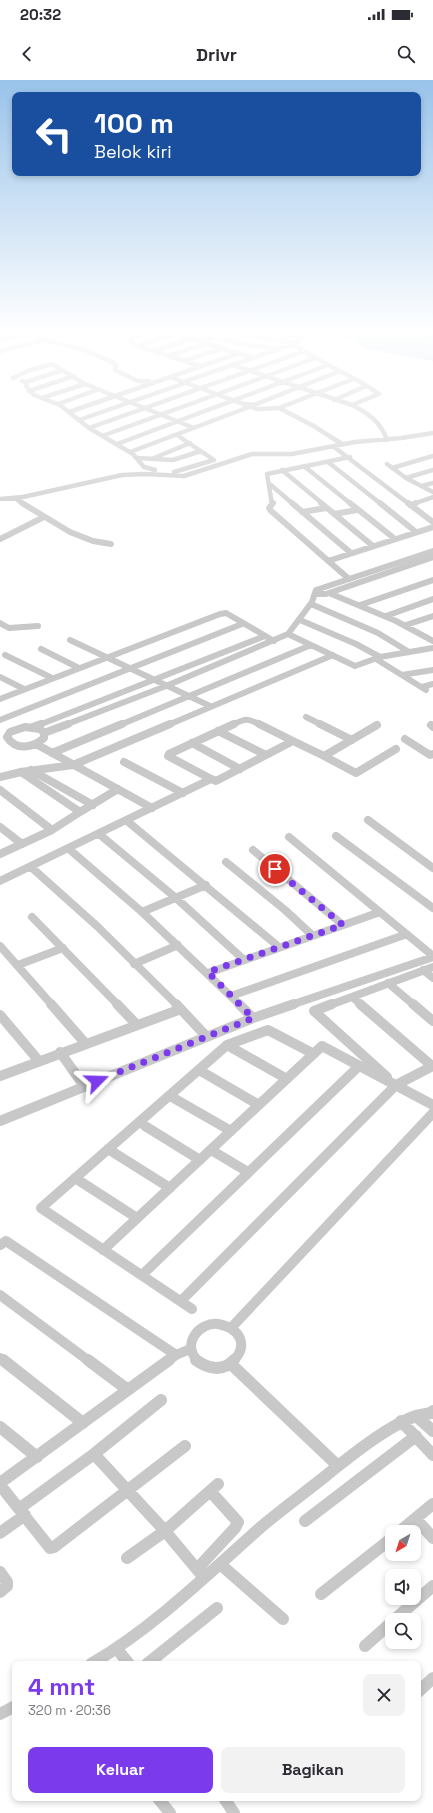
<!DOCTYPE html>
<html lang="id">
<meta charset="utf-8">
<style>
body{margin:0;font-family:"Space Grotesk",sans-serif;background:#f2f2f3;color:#2b2b33;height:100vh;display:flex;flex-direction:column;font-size:15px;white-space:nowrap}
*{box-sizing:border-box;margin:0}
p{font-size:13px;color:#7c7c81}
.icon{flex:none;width:22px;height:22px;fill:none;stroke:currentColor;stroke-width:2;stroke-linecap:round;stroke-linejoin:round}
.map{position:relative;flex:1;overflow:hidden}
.panel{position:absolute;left:12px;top:1581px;width:409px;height:140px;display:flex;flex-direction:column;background:#fff;border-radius:8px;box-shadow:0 2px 6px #0003}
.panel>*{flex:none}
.top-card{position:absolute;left:12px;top:12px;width:409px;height:84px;border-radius:8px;box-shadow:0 2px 6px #0003;background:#1a4fa0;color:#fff;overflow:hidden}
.needle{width:26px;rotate:219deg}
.tools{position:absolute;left:385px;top:1445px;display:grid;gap:8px}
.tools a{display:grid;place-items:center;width:36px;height:36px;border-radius:8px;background:#fff;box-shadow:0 2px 6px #0003;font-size:20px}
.pin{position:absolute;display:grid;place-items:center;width:34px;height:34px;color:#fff;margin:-17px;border:2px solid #fff;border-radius:50%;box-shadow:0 1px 4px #0007}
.me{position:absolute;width:44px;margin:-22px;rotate:68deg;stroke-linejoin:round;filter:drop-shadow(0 0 3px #0008)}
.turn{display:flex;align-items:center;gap:14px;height:84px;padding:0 16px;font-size:18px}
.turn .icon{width:52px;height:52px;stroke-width:2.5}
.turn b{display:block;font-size:28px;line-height:34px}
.round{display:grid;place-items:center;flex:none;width:42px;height:42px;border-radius:8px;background:#f2f2f3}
.summary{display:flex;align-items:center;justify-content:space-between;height:68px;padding:0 16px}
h1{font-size:24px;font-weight:600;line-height:30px;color:#7c3aed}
.primary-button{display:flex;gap:8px;margin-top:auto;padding:8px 16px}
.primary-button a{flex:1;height:46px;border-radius:8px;background:#7c3aed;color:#fff;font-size:16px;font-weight:600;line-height:46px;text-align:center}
.primary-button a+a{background:#f2f2f3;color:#2b2b33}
.status{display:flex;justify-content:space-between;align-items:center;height:28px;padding:0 20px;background:#fff;direction:ltr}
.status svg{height:11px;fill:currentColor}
header{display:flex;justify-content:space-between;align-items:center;height:52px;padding:0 16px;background:#fff;font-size:18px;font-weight:600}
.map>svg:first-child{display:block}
.water{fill:#c2d9ec}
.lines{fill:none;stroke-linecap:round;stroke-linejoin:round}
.minor-far4{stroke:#c8c8c8;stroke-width:4.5}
.minor-far3{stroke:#c8c8c8;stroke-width:6}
.minor-far2{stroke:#c8c8c8;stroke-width:8}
.minor-far1{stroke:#c8c8c8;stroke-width:10}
.minor{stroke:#c8c8c8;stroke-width:12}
.route{stroke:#7c3aed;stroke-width:7;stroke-dasharray:0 12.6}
</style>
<div class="status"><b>20:32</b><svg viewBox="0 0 49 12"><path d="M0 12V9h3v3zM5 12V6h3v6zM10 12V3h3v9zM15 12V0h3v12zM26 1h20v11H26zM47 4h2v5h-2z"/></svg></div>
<header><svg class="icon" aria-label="back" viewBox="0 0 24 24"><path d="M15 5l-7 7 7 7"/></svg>Drivr<svg class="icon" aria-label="search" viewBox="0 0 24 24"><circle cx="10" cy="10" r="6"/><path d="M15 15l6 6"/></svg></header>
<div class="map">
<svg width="433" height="1733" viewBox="0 0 433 1733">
<rect width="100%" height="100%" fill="#fff"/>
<path class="water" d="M329,250H397L433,258V281L367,269L357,265L352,260L331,256Z"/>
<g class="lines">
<path class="minor-far4" d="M0,250H4
M157,250L133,258L130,261L138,266L200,286
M162,250L253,278
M217,250L293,263
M259,250L302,257
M407,250L433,256
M37,255L76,250
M183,255L193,250
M200,257L277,269
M0,259L33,253
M45,260L85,270L114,283L116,285L115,290L117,291L138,301H149
M138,266L177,253
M0,271L45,260L28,250
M154,271L192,258
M169,276L208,263
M184,281L223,268
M233,285L352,325L379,314C352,294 320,284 293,264
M170,297L239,273
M13,298L30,290L52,284L85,304L194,348
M22,301L26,302L63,290
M186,301L293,264L313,250
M26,302L27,307L34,315L60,325L89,348L133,374L144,387L155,390
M29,311L74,296
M218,314L315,278
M42,318L85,304
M334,320L366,306
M58,324L99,309
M247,324L254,325L340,291
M352,325C368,333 381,342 387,360
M279,328L312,345L342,364
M69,332L170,297L257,329L279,328L353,299
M79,340L185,303
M89,348L302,272
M102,356L215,315
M117,364L328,285
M334,367L409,424
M130,372L249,327
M138,378L173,380L201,371
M154,378L190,363
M328,382L381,424
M387,384L406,398L433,412
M304,386L351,424
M392,388L433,376
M282,390L323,424
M174,392L214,380L177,355
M406,398L433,390
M271,405L293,424
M422,406L433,403
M15,418L23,424
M0,419L23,417L122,395L144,394L184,396L252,374H292L355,362L401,358L433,353
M272,424L267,394L350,377
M413,424L433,417"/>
<path class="minor-far3" d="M22,423L70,452L93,461L111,464
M273,423L269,428L270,430L349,499
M292,423L351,473
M321,423L373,466
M350,423L395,459
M380,423L416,452
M408,423L433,442
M410,425L416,423
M302,432L326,428
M334,434L357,430
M0,459L42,438
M328,481L433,447
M329,513L396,541L433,561
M316,514H326L433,477
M311,524L378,553L409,572
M360,525L433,500
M386,536L433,519
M300,540L356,564L380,577
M0,543L9,548L38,546
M406,545L433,536
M288,554L355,586L380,577L433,568
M70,560L210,626
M41,569L77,587
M5,575L52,598
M376,579L426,610
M402,595L433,590
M0,597L24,609
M422,607L433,604
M0,619L220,534L226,533L274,561
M306,637L322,645
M0,640L242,544
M39,645L265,556
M65,645L166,606L288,554L312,522L316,510L433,471
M120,645L311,565
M168,645L333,575
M232,645C246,638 247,638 261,645"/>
<path class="minor-far2" d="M320,644L352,660
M431,645L433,647
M25,647L40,649L44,653V658C33,668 16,671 7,657L10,652Z
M33,647L41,644
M218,651L266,675
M44,653L68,644
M405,659L430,675L433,674
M293,661L324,676L377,645
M192,663L240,689
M36,664L152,728
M52,673L122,644
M324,676L356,693L396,669
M124,682L183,713
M31,690L93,725
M0,697L21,692L73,685L170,644
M211,699L216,701L293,661L259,644
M211,699L168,676L169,674L234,644
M0,710L52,750
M80,732L118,709
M368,740L433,788
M127,741L279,867
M0,747L22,764
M99,754L176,818L243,879
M336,756L433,828
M289,757L433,876
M69,769L142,832L240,925
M253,770L343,845
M0,774L52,750L80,732L21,692
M226,782L285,830L312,855
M31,787L98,847L177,925
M0,801L211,699
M142,832L206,805
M32,837L118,925
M0,866L52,925
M134,884L178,865
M18,885L63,868
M423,890L433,898
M208,893L380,832
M388,903L414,925
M231,916L407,854
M352,917L362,925
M291,925L433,877
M330,925L433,887"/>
<path class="minor-far1" d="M51,924L85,963
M117,924L136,944
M176,924L206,956
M332,924L314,931L387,997
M360,924L432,986
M413,924L433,941
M0,935L39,981
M253,938L294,924
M227,965L287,999
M60,972L84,1006
M199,990L259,1025
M0,996L181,929
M170,1016L231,1051
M0,1041L253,938L239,924
M145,1046L200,1080
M108,1069L170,1108
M211,1070L248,1092
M75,1098L137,1138
M0,1165L6,1161L176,1275L190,1269
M103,1170L322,966L433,1025
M142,1195L359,986
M0,1215L89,1281
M181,1221L396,1005L433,986
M192,1229L41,1128L227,965L268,950L314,974
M231,1248L433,1033
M0,1278L4,1281
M167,1281L176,1275
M198,1281C181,1264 199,1242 218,1244C240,1248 249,1265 233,1281"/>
<path class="minor" d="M3,1280L83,1343
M88,1280L128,1310
M196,1280C208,1289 223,1292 234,1280
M231,1284L338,1386
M416,1336L431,1333L433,1331
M401,1341L433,1375
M0,1347L37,1377
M94,1374L165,1451L200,1493
M0,1403L169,1280
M4,1410L50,1468L54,1467L185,1366
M210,1411L218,1404
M20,1428L94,1374L161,1320
M416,1439L433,1458
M305,1441L416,1356
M399,1452L433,1424
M0,1453L25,1435
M127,1478L165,1451L210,1411L238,1442L235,1448L197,1489
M220,1484L283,1539
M0,1492L7,1502V1506L0,1512
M321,1514L392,1458
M394,1540L433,1506
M365,1566L392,1542
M117,1569L129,1584
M91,1584C153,1548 208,1494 261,1447C281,1430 303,1414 323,1398C348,1378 387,1346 416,1336L433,1351
M147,1584L217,1528
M418,1612L433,1598
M0,1634L15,1626
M158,1718L170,1733
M224,1718L234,1733"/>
</g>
<linearGradient id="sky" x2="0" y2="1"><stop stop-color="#99c3ea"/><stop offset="0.51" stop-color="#fff"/><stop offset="1" stop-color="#fff" stop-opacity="0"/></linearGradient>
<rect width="433" height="492" fill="url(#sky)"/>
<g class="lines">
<path class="route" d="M97,1001L253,938L208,892L343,845L275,789"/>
</g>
</svg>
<div class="tools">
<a><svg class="needle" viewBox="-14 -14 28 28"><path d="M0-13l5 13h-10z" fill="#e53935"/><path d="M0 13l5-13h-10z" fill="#7c7c81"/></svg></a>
<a><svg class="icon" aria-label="sound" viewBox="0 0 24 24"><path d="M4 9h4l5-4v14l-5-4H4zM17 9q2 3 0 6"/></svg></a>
<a><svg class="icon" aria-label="search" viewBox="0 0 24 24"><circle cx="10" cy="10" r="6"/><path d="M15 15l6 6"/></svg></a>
</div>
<div class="pin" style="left:275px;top:789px;background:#d93025"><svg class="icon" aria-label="arrive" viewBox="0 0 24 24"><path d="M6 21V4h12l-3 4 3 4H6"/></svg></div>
<svg class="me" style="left:97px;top:1001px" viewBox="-20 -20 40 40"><path d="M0-17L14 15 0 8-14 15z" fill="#7c3aed" stroke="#fff" stroke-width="4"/></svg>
<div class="top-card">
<div class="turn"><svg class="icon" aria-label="left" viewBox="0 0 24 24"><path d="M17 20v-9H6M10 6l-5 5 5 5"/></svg><div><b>100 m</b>Belok kiri</div></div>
</div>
<section class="panel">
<div class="summary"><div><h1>4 mnt</h1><p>320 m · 20:36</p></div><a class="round"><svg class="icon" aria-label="close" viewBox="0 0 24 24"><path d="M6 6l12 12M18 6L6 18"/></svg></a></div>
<div class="primary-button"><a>Keluar</a><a>Bagikan</a></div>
</section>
</div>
